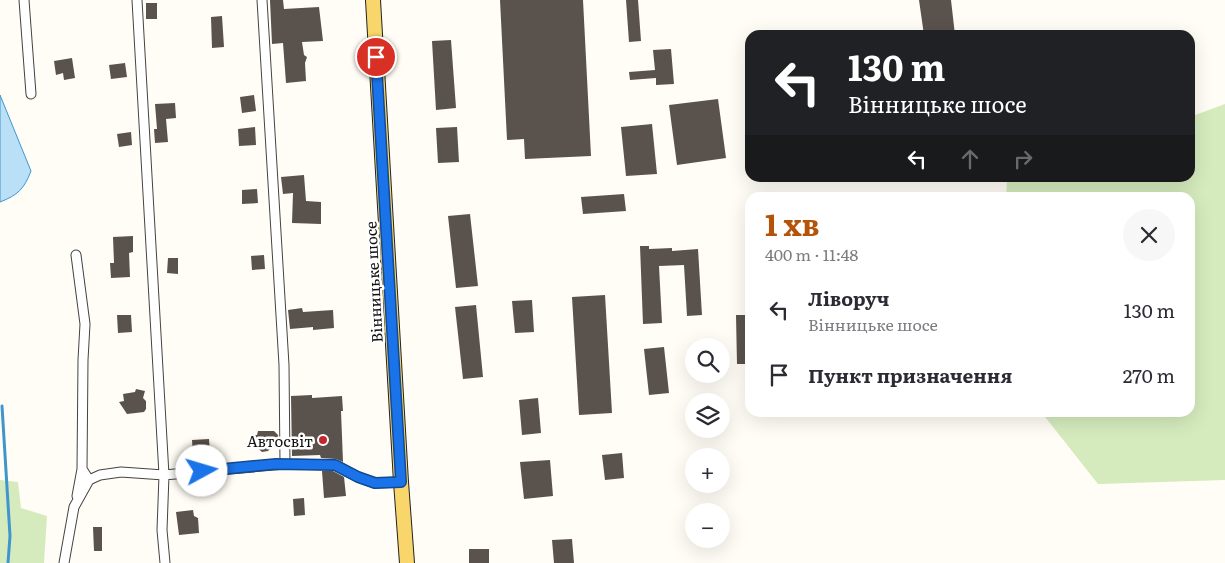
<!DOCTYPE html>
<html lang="uk">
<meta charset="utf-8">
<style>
body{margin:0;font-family:Literata,serif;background:#f7f7f7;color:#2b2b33;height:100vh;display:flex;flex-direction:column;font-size:19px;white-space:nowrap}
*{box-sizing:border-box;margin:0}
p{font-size:16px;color:#7c7c81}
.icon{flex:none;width:28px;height:28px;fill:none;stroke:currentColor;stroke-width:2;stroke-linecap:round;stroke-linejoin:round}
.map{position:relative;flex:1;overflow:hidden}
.panel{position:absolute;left:745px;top:192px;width:450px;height:225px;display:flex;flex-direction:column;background:#fff;border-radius:15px;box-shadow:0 5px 20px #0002}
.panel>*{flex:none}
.guide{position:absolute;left:745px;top:30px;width:450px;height:152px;border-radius:15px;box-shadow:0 5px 20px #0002;background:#202124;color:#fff;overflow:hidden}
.tools{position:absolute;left:685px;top:338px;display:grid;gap:10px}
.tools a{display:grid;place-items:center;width:45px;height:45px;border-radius:50%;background:#fff;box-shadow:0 5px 20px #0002;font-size:25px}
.pin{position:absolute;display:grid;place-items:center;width:42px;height:42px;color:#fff;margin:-21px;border:2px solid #fff;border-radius:50%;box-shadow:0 1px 5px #0007}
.me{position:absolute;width:55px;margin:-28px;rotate:84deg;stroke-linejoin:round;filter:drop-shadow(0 0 4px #0008)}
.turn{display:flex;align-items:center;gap:18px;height:105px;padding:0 20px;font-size:22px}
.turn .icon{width:65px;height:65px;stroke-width:2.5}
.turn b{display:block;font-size:35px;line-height:42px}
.lanes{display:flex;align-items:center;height:48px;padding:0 20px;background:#0003;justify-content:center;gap:25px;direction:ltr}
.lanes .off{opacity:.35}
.round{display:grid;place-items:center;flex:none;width:52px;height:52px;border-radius:26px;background:#f7f7f7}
.overview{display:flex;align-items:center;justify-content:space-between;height:85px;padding:0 20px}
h1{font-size:30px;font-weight:700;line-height:38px;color:#b45309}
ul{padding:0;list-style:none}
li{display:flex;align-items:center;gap:15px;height:65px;padding:0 20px}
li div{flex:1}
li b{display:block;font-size:19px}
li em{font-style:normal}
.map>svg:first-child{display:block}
.green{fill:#d5ebbd}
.water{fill:#b9e0f7;stroke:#3f96cf}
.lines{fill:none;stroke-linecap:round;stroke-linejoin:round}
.stream{stroke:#3f96cf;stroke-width:3}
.building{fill:#5a524d}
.street-casing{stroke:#444;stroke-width:11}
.primary-casing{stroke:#222;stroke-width:16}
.street{stroke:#fff;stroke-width:9}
.primary{stroke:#f9d66b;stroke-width:14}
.route-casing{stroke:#114b97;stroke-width:12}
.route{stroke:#1a73e8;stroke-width:9}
.poi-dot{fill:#c4262e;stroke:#fff;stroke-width:2}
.labels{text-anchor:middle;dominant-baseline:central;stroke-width:5;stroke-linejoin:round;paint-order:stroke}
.street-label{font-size:15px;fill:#111;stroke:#fff}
.poi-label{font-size:15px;fill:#111;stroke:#fff;text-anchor:end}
</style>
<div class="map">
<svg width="1225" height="563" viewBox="0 0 1225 563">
<rect width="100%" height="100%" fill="#fffdf5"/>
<path class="green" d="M1225,104V480L1098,484L1042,413L1190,412V198L1006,197L1007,181L1018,178H1190V117Z
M0,480L18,482L21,508L47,516L44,563H0Z"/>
<path class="water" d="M0,95L31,171C24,189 18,195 0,202Z"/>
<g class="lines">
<path class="stream" d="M2,406L10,536L8,563"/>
</g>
<path class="building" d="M270,0H283L284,9L319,7L323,41L302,42L304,55L307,57L305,63L306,81L286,83L283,43L272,44Z
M500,0H583L591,156L525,159L524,139L507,140Z
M626,0H638L641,41L629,42Z
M919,0H951L955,35H924Z
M146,3H157V19H146Z
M222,16L224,47L212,48L211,17Z
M451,40L456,108L436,110L432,41Z
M671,49L674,84L656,85V78L630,80L629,72L655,70L653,50Z
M72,58L75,78L64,80L63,73L56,75L54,61Z
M125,63L127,77L111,79L109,65Z
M254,95L256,111L242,113L240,97Z
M718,99L726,158L677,165L669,105Z
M175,103L176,118L166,119L168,142L155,143L154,129H157L155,104Z
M652,124L657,174L626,176L621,127Z
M255,127L256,145L239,146L238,129Z
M457,127L459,162L438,163L436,128Z
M131,132L132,145L119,147L117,134Z
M304,175L306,201L321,202V224L292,223L293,193L283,194L281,177Z
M257,189L258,203L242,204V190Z
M624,194L626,211L583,214L581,197Z
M470,214L478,286L456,288L448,216Z
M133,236V252L129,253L130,277L111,278L110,263H114L113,237Z
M640,246H649V249L672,248V251L698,249L702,315L687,316L684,265L659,266L662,323L643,324Z
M264,255L265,269L252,270L251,256Z
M168,258H178V274L167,273Z
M605,295L612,413L579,415L572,297Z
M532,300L534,332L515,333L512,301Z
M476,305L483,377L463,379L455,307Z
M302,308L303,312L333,310L334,328L313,330V327L290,329L288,310Z
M117,315H131L132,332L118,333Z
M736,315H750V364H737Z
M664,347L669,393L649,395L644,349Z
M136,389L145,391L143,398L146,401V409L144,412L127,414L119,402L124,401L123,394L135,392Z
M312,395V398L342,396L343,411H341L343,462L336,459L321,458L320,455L292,456L291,396Z
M538,398L541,433L522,435L519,400Z
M258,431H274L278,435L279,442L273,449L271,448L268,451L262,452L252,443V435H257Z
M209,439L210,453L193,455L192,440Z
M622,453L624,478L605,480L602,455Z
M550,460L553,496L524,499L520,462Z
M322,471H333L344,477L346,496L324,498Z
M304,498L305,515L294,516L293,499Z
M193,510L194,516L198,518L199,533L179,535L176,512Z
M93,527H102V551H94Z
M572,539L574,563H554L552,540Z
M469,549H489V563H469Z"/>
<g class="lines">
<g class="street-casing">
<path id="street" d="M24,0L31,94
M137,0L164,475L162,530L165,563
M262,0L284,365L285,464
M76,255L85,324L83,360L82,469L89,480
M77,496L82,469
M64,563L74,507L89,480L100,475L121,472L164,475L285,464L335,465L358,477L375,483L401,482"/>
</g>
<g class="primary-casing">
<path id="primary" d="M373,0L401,482L407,563"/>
</g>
<use href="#street" class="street"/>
<use href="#primary" class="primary"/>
</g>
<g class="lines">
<g class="route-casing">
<path id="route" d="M202,471L276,464L335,465L358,477L375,483L401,482L376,57"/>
</g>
<use href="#route" class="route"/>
</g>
<circle class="poi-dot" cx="323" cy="440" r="5"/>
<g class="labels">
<g class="street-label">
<text transform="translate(373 282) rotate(-93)">Вінницьке шосе</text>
</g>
<g class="poi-label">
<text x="313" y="440">Автосвіт</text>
</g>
</g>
</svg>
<div class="tools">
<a><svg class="icon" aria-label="search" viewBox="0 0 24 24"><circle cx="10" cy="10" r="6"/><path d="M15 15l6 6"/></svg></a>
<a><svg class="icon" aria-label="layers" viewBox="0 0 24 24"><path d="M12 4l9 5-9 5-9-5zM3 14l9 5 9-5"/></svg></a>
<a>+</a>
<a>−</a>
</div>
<div class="pin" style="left:376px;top:57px;background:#d93025"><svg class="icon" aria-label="arrive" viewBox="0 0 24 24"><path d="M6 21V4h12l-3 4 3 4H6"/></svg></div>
<svg class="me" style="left:202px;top:471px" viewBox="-20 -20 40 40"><circle r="19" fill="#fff"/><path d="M0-13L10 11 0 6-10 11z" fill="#1a73e8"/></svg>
<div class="guide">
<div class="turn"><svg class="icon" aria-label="left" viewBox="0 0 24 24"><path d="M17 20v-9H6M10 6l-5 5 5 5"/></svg><div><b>130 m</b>Вінницьке шосе</div></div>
<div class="lanes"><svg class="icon" aria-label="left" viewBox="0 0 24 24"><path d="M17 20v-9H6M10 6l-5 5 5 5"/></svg><svg class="icon off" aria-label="ahead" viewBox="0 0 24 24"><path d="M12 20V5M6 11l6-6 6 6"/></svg><svg class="icon off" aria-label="right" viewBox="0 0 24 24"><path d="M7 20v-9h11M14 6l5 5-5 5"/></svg></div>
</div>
<section class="panel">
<div class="overview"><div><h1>1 хв</h1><p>400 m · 11:48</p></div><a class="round"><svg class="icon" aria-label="close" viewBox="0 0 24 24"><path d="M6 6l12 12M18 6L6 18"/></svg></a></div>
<ul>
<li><svg class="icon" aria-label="left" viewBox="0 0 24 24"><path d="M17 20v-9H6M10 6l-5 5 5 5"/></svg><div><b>Ліворуч</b><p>Вінницьке шосе</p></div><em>130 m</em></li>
<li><svg class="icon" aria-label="arrive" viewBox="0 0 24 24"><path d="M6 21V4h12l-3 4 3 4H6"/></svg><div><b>Пункт призначення</b></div><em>270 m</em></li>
</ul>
</section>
</div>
